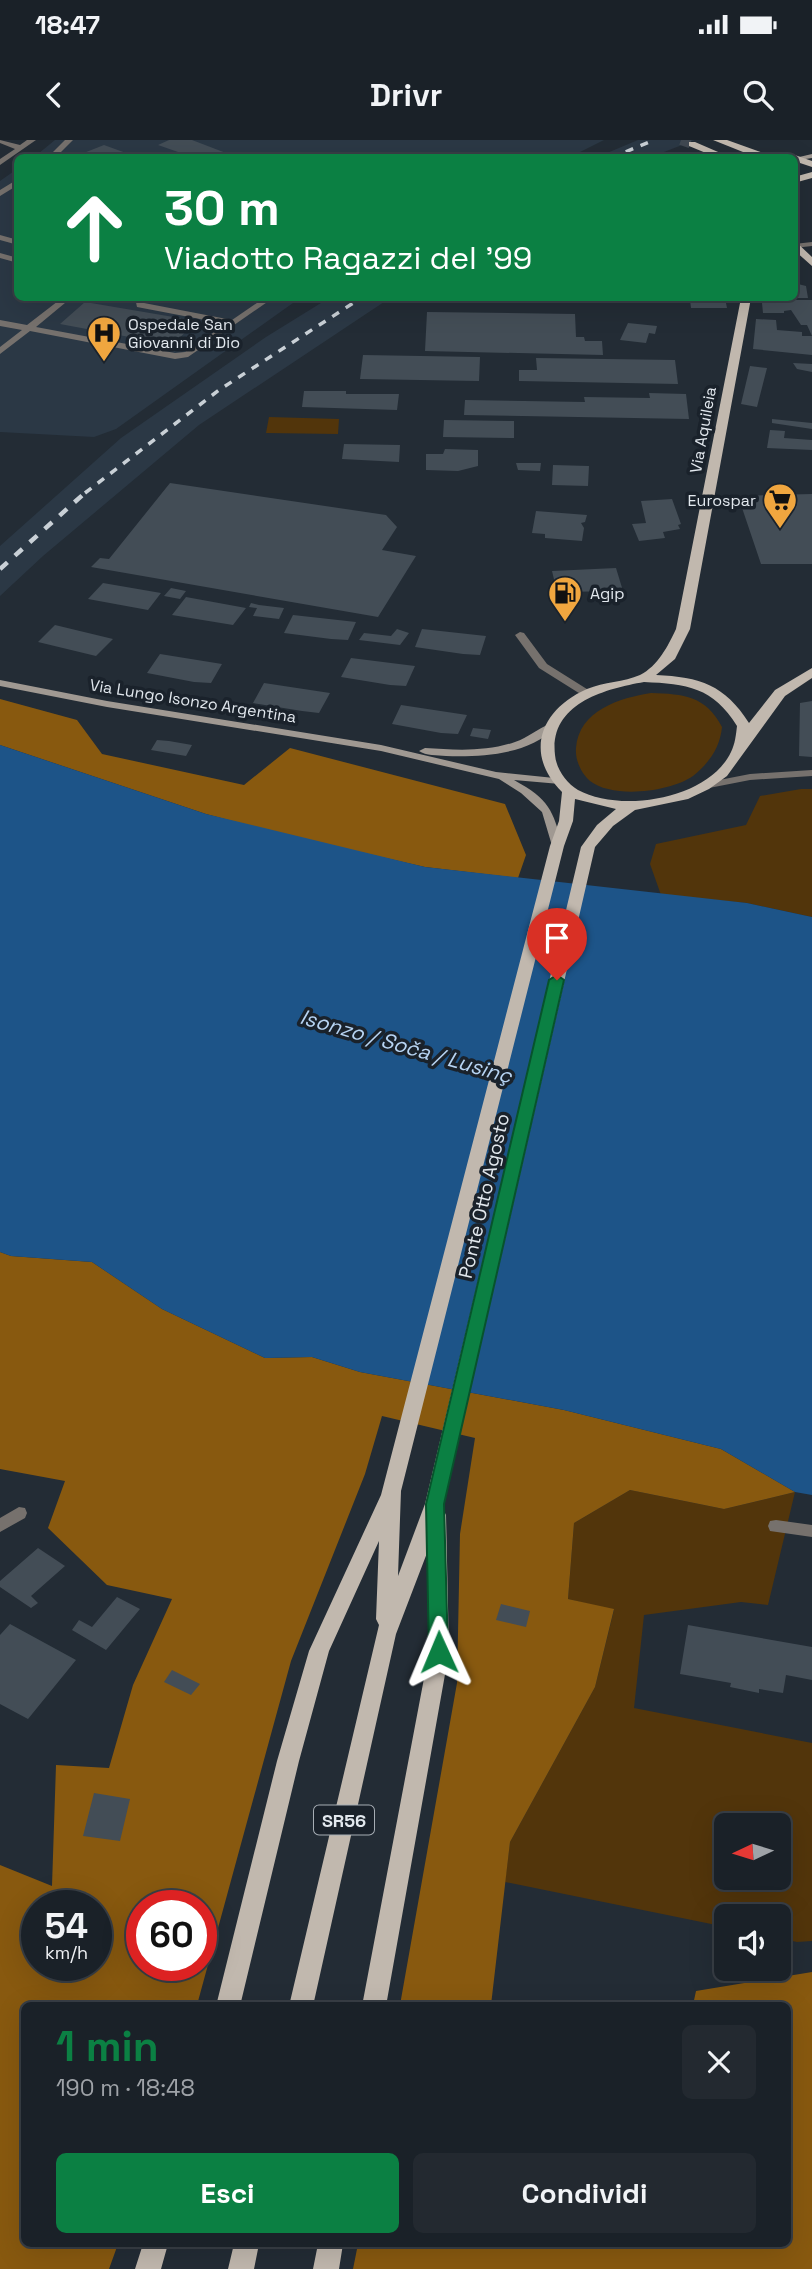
<!DOCTYPE html>
<html lang="it">
<meta charset="utf-8">
<style>
body{margin:0;font-family:"Space Grotesk",sans-serif;background:#232930;color:#f1f3f6;height:100vh;display:flex;flex-direction:column;font-size:26px;white-space:nowrap}
*{box-sizing:border-box;margin:0}
p{font-size:23px;color:#9fa3a8}
.icon{flex:none;width:38px;height:38px;fill:none;stroke:currentColor;stroke-width:2;stroke-linecap:round;stroke-linejoin:round}
.map{position:relative;flex:1;overflow:hidden}
.sheet{position:absolute;left:21px;top:1862px;width:770px;height:245px;display:flex;flex-direction:column;background:#1a2128;border-radius:10px;box-shadow:0 7px 28px #0002,0 0 0 2px #383e45}
.sheet>*{flex:none}
.top-card{position:absolute;left:14px;top:14px;width:784px;height:147px;border-radius:10px;box-shadow:0 7px 28px #0002,0 0 0 2px #383e45;background:#0b8043;color:#fff;overflow:hidden}
.needle{width:46px;rotate:266deg}
.buttons{position:absolute;left:714px;top:1673px;display:grid;gap:14px}
.buttons a{display:grid;place-items:center;width:77px;height:77px;border-radius:10px;background:#1a2128;box-shadow:0 7px 28px #0002,0 0 0 2px #383e45;font-size:35px}
.speed{position:absolute;left:21px;top:1750px;display:flex;gap:14px;font-size:35px;font-weight:700;text-align:center}
.speed>*{display:grid;place-content:center;width:91px;height:91px;border-radius:50%;background:#1a2128;box-shadow:0 7px 28px #0002,0 0 0 2px #383e45;line-height:1}
.speed small{font-size:18px;font-weight:400}
.speed .limit{border:10px solid #d22;background:#fff;color:#111}
.pin{position:absolute;display:grid;place-items:center;width:60px;height:60px;color:#fff;margin:-72px -30px;border-radius:50% 50% 50% 0;rotate:-45deg;box-shadow:0 0 7px #0007}
.pin .icon{rotate:45deg}
.me{position:absolute;width:77px;margin:-38px;rotate:359deg;stroke-linejoin:round;filter:drop-shadow(0 0 5px #0008)}
.turn{display:flex;align-items:center;gap:24px;height:147px;padding:0 35px;font-size:32px}
.turn .icon{width:91px;height:91px;stroke-width:2.5}
.turn b{display:block;font-size:49px;line-height:60px}
.round{display:grid;place-items:center;flex:none;width:74px;height:74px;border-radius:10px;background:#232930}
.headline{display:flex;align-items:center;justify-content:space-between;height:119px;padding:0 35px}
h1{font-size:42px;font-weight:600;line-height:52px;color:#0b8043}
.primary-button{display:flex;gap:14px;margin-top:auto;padding:14px 35px}
.primary-button a{flex:1;height:80px;border-radius:10px;background:#0b8043;color:#fff;font-size:28px;font-weight:600;line-height:80px;text-align:center}
.primary-button a+a{background:#232930;color:#f1f3f6}
.status{display:flex;justify-content:space-between;align-items:center;height:49px;padding:0 35px;background:#1a2128;direction:ltr}
.status svg{height:19px;fill:currentColor}
header{display:flex;justify-content:space-between;align-items:center;height:91px;padding:0 35px;background:#1a2128;font-size:32px;font-weight:600}
.map>svg:first-child{display:block}
.built{fill:#2b3845}
.green{fill:#52350b;fill-rule:evenodd}
.forest{fill:#88590f;fill-rule:evenodd}
.water{fill:#1d5488}
.building{fill:#434d56}
.lines{fill:none;stroke-linecap:round;stroke-linejoin:round}
.primary-tunnel{stroke:#404851;stroke-width:10;stroke-dasharray:10 5;stroke-linecap:butt}
.lane{fill:#76716d;fill-rule:evenodd}
.street{fill:#76716d;fill-rule:evenodd}
.secondary{fill:#a09992;fill-rule:evenodd}
.primary{fill:#c1b8ae;fill-rule:evenodd}
.rail-far1{stroke:#c9d0d6;stroke-width:3.5;stroke-dasharray:8 8;stroke-linecap:butt}
.rail{stroke:#c9d0d6;stroke-width:4.5;stroke-dasharray:10 10;stroke-linecap:butt}
.route{fill:#0b8043;stroke:#07532c;stroke-width:2}
.labels{text-anchor:middle;dominant-baseline:central;stroke-width:7;stroke-linejoin:round;paint-order:stroke}
.far-poi-label{font-size:16px;fill:#e2e8ee;stroke:#1a222b;text-anchor:start}
.far-street-label{font-size:16px;fill:#e2e8ee;stroke:#1a222b}
.shield{fill:#1a222b;stroke:#a6adb4;stroke-width:2}
.shield-label{font-size:18px;font-weight:bold;fill:#e2e8ee}
.street-label{font-size:19px;fill:#e2e8ee;stroke:#1a222b}
.water-label{font-size:21px;font-style:italic;fill:#b7d4f3;stroke:#1a222b}
</style>
<div class="status"><b>18:47</b><svg viewBox="0 0 49 12"><path d="M0 12V9h3v3zM5 12V6h3v6zM10 12V3h3v9zM15 12V0h3v12zM26 1h20v11H26zM47 4h2v5h-2z"/></svg></div>
<header><svg class="icon" aria-label="back" viewBox="0 0 24 24"><path d="M15 5l-7 7 7 7"/></svg>Drivr<svg class="icon" aria-label="search" viewBox="0 0 24 24"><circle cx="10" cy="10" r="6"/><path d="M15 15l6 6"/></svg></header>
<div class="map">
<svg width="812" height="2129" viewBox="0 0 812 2129">
<rect width="100%" height="100%" fill="#232c35"/>
<path class="built" d="M55,0H604L568,18H33Z
M638,0H695L651,17L595,18Z
M17,29L18,158H300L116,289L94,297L0,292V41Z
M329,158H390L199,285L43,416L0,456V406L121,298L266,197Z"/>
<path class="green" d="M269,277L339,279L338,294L266,293Z
M651,553C684,554 706,556 722,587C720,608 709,623 693,636C670,652 613,659 590,641C581,633 575,620 576,608C579,570 620,558 651,553Z
M801,649H812V777L747,763L661,755L650,724L656,704L746,685L760,656Z
M630,1350L724,1369L795,1352L768,1465L741,1462L644,1475L634,1568L812,1603V1801L797,1802L779,1798V1776H726V1787L505,1742L510,1702L595,1547L614,1470L568,1459L574,1383ZM726,1685H779V1738H726Z"/>
<path class="forest" d="M0,559L77,580L102,614L244,645L290,608L505,664L526,715L518,738L425,727L285,695L206,674L0,605Z
M0,1112L11,1116L92,1122L162,1169L265,1218L312,1217L360,1232L564,1270L721,1309L795,1352L724,1369L630,1350L574,1383L568,1459L614,1469L595,1547L510,1702L491,1865H400L457,1543L460,1394L475,1298L382,1276L365,1334L291,1521L197,1865L24,1866V2104H118L109,2129H0V1725L52,1746L56,1625L109,1628L133,1545L172,1459L107,1445L48,1388L65,1341L0,1329ZM37,1766H96V1825H37ZM142,1766H201V1825H142Z
M812,1832V2129H353L358,2104H788V1866L693,1865L696,1851Z"/>
<path class="water" d="M0,605L206,674L425,727L747,763L812,777V1355L795,1352L721,1309L564,1270L360,1232L312,1217L265,1218L162,1169L92,1122L11,1116L0,1112Z"/>
<path class="building" d="M169,0H192L239,18H179L175,16L181,13L158,5Z
M104,5L137,17V18H71Z
M794,143L806,146L808,158H794Z
M681,158H725L727,168H691L690,160H681Z
M785,160H812V215L753,209L756,179L776,180L777,190L802,192V196H812L807,185H801L791,170L784,171V173H763L762,163H780Z
M85,162L197,181L172,205L60,184Z
M427,172L575,174L576,197H584L585,201H602L603,215L425,211Z
M628,183L657,186L655,194L649,193L646,203L620,200Z
M363,215L480,217L479,241L360,239Z
M536,218L675,220L678,244L519,241V230H537Z
M793,223L812,224V232L797,229Z
M750,226L767,228L757,267L741,264Z
M304,251H346V254H399L397,270L302,267Z
M649,253L686,254L689,279L464,275L465,260L585,262L584,257L650,258Z
M772,279L812,283V289L772,283Z
M444,280L514,281V298L443,297Z
M770,290L785,291L784,298L812,300V310L767,308Z
M344,304L400,305L399,322L342,319Z
M445,309L478,310V326L458,331L426,330V314H443Z
M516,323H541L540,331L518,330Z
M553,325L589,326L588,346L552,345Z
M170,343L386,375L397,387L382,410L416,416L378,477L91,427L100,418L109,419Z
M812,354V424H761L738,356Z
M672,359L681,384L678,385L680,389L663,392L665,398L639,401L632,384L646,383L641,361Z
M536,371L587,375L585,382L581,383L584,388L582,401L545,398V394L532,393Z
M616,428L623,451L557,452L552,431Z
M103,443L161,453L148,470L88,459Z
M171,448L186,451L180,459L164,456Z
M186,457L246,468L233,485L172,475Z
M251,463L259,465L284,468L279,479L253,476L257,468L249,467Z
M293,475L356,482L348,500L331,499L284,493Z
M55,485L113,499L96,516L38,502Z
M397,489L409,493L400,505L359,500L364,493L391,496Z
M422,489L486,496L480,515L463,514L415,507Z
M160,514L222,524L211,543L194,542L147,533Z
M351,518L415,526L406,546L390,545L341,537Z
M264,543L330,553L319,573L302,571L253,563Z
M812,561V617L799,616L800,563Z
M401,565L467,575L458,594L441,593L392,584Z
M473,588L491,590L488,599L470,596Z
M157,600L169,601L192,605L186,616L151,610Z
M38,1408L65,1426L31,1456L38,1463L31,1468L0,1447V1441Z
M117,1457L140,1469L106,1510L72,1490L79,1480L92,1487Z
M501,1464L530,1471L526,1487L496,1480Z
M10,1484L76,1520L28,1579L0,1564V1495Z
M688,1485L812,1507V1540L786,1535L783,1553L759,1549V1553L730,1547L731,1543L680,1534Z
M172,1530L200,1544L191,1555L164,1542Z
M94,1653L130,1659L120,1701L83,1696Z"/>
<g class="lines">
<path class="primary-tunnel" d="M681,0L692,4"/>
<path class="lane" d="M65,0H73L55,18H47Z
M18,39V45L0,56V50Z
M0,95L18,100V105L0,100Z
M812,102V106L794,108V104Z
M0,113L18,118V123L0,118Z
M62,158H71L36,187L175,213L185,212L226,184L137,167L135,158H143L144,163L232,180L264,158H273L188,217L175,219L30,191L0,214V207L22,190L0,186V180L27,185Z
M520,492L524,493L547,524L590,551V555H582L539,528L515,495Z
M776,1380L812,1385V1397L770,1391L768,1386L770,1381Z"/>
<path class="street" d="M0,0L20,5L27,0H36L0,25V19L15,9L0,3Z
M812,630V636L750,640L709,648L703,645L709,642L750,634Z
M19,1367L25,1368L27,1373L25,1378L0,1392V1378Z"/>
<path class="secondary" d="M812,14V18L799,20L795,18Z
M0,540L107,561L381,605L496,632L564,639V643L560,644L514,640C550,660 552,669 563,706L561,709H553L542,672L521,653L499,639L381,611L107,567L0,546Z
M550,584L556,587C528,615 483,617 446,616C437,615 426,616 419,611L425,608C455,610 486,612 515,602C528,598 538,588 550,584Z"/>
<path class="primary" d="M713,0H727L769,15L789,13L812,21V27L794,21V18H758Z
M689,2H695L732,18H718L689,6Z
M812,32V38L794,43V37Z
M794,100L812,117V126L794,110Z
M741,158H751L690,489L675,519L656,535C700,537 725,545 749,583L775,550L812,528V538L785,556L727,636L709,649L688,659L635,670L613,686L595,707L443,1369L446,1375L449,1512L386,1866H362L429,1512L427,1413L396,1494L313,1866H289L379,1485L376,1479L379,1401L329,1511L299,1621L240,1866H216L277,1621L309,1511L381,1355L550,706L559,681L562,652C523,613 541,569 587,549C604,542 624,542 640,535C658,526 668,506 676,489ZM644,542C687,544 713,547 737,586C736,595 735,604 731,612C708,660 620,673 578,650C566,643 556,628 555,615C549,564 604,549 644,542ZM575,659L616,669L597,685L581,707L425,1364L398,1436L401,1351L564,706L573,681Z
M143,2104H168L161,2129H135Z
M234,2104H259L254,2129H228Z
M318,2104H343L339,2129H313Z"/>
<path class="rail-far1" d="M611,18L654,0
M85,353L219,250L361,158"/>
<path class="rail" d="M0,429L87,351"/>
</g>
<path class="route" d="M557,835L564,840L444,1364L448,1512L445,1518L439,1520L432,1518L429,1512L426,1364L549,840Z"/>
<defs>
<g id="hospital-pin" transform="scale(1.75)"><path d="M0 17L-7.5 6A9.5 9.5 0 1 1 7.5 6Z" fill="#f0a63f" stroke="#1a222b"/><path d="M-5-5h3v3.5h4V-5h3V5h-3V1.5h-4V5h-3Z" fill="#111"/></g>
<g id="supermarket-pin" transform="scale(1.75)"><path d="M0 17L-7.5 6A9.5 9.5 0 1 1 7.5 6Z" fill="#f0a63f" stroke="#1a222b"/><path d="M-6-5.5h2.5l.6 2H6L4.5 2H-2.5L-4.4-4H-6ZM-1.5 3.2a1.3 1.3 0 1 0 .1 0ZM3 3.2a1.3 1.3 0 1 0 .1 0Z" fill="#111"/></g>
<g id="fuel-pin" transform="scale(1.75)"><path d="M0 17L-7.5 6A9.5 9.5 0 1 1 7.5 6Z" fill="#f0a63f" stroke="#1a222b"/><path d="M-5.5-6h7V0h2V4h1.3V-2.5L3-4.5l.8-.8L6-3V5H2.5V1h-1V6h-7ZM-4.2-4.7v3.2H.2V-4.7Z" fill="#111"/></g>
</defs>
<g fill-rule="evenodd">
<use href="#hospital-pin" x="104" y="193"/>
<use href="#supermarket-pin" x="780" y="360"/>
<use href="#fuel-pin" x="565" y="453"/>
</g>
<g class="labels">
<g class="far-poi-label">
<text x="128" y="184">Ospedale San<tspan x="128" dy="18">Giovanni di Dio</tspan></text>
<text x="756" y="360" text-anchor="end">Eurospar</text>
<text x="590" y="453">Agip</text>
</g>
<g class="far-street-label">
<text transform="translate(703 290) rotate(-80)">Via Aquileia</text>
<text transform="translate(193 561) rotate(9)">Via Lungo Isonzo Argentina</text>
</g>
<rect class="shield" x="314" y="1665.5" width="60" height="29" rx="5"/>
<g class="shield-label">
<text x="344" y="1680">SR56</text>
</g>
<g class="street-label">
<text transform="translate(484 1056) rotate(-77)">Ponte Otto Agosto</text>
</g>
<g class="water-label">
<text transform="translate(406 906) rotate(16)">Isonzo / Soča / Lusinç</text>
</g>
</g>
</svg>
<div class="buttons">
<a><svg class="needle" viewBox="-14 -14 28 28"><path d="M0-13l5 13h-10z" fill="#e53935"/><path d="M0 13l5-13h-10z" fill="#9fa3a8"/></svg></a>
<a><svg class="icon" aria-label="sound" viewBox="0 0 24 24"><path d="M4 9h4l5-4v14l-5-4H4zM17 9q2 3 0 6"/></svg></a>
</div>
<div class="speed"><div>54<small>km/h</small></div><div class="limit">60</div></div>
<div class="pin" style="left:557px;top:840px;background:#d93025"><svg class="icon" aria-label="arrive" viewBox="0 0 24 24"><path d="M6 21V4h12l-3 4 3 4H6"/></svg></div>
<svg class="me" style="left:439px;top:1512px" viewBox="-20 -20 40 40"><path d="M0-17L14 15 0 8-14 15z" fill="#0b8043" stroke="#fff" stroke-width="4"/></svg>
<div class="top-card">
<div class="turn"><svg class="icon" aria-label="ahead" viewBox="0 0 24 24"><path d="M12 20V5M6 11l6-6 6 6"/></svg><div><b>30 m</b>Viadotto Ragazzi del '99</div></div>
</div>
<section class="sheet">
<div class="headline"><div><h1>1 min</h1><p>190 m · 18:48</p></div><a class="round"><svg class="icon" aria-label="close" viewBox="0 0 24 24"><path d="M6 6l12 12M18 6L6 18"/></svg></a></div>
<div class="primary-button"><a>Esci</a><a>Condividi</a></div>
</section>
</div>
